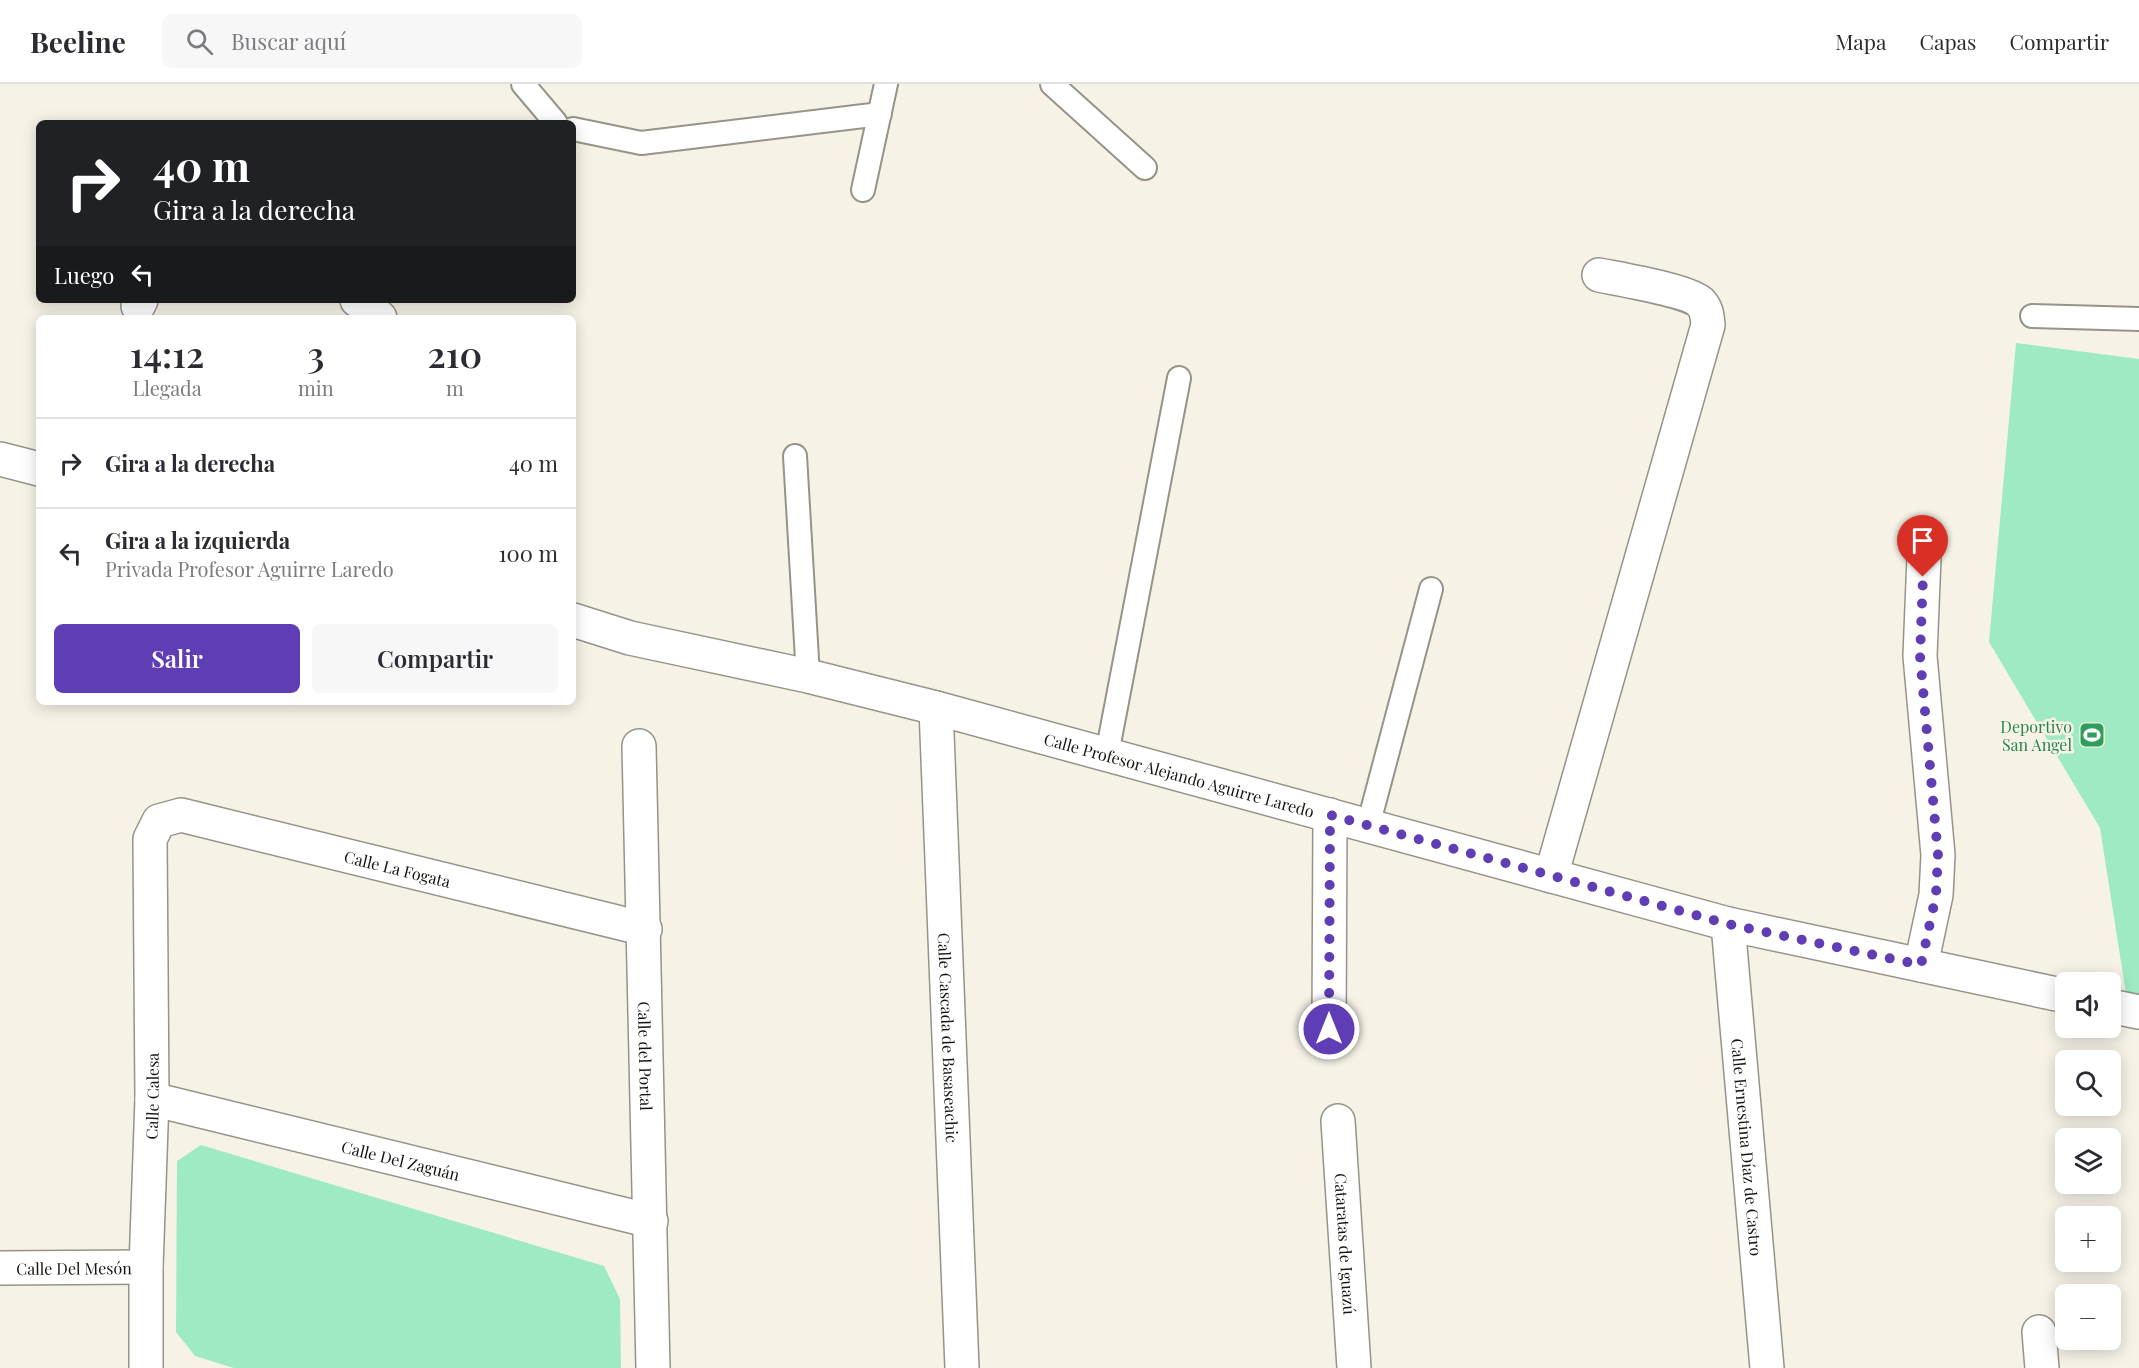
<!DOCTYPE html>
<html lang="es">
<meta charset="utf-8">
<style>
body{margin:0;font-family:"Playfair Display",serif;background:#f7f7f7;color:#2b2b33;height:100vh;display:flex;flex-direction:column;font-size:22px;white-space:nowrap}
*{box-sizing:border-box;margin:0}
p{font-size:20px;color:#7c7c81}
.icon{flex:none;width:33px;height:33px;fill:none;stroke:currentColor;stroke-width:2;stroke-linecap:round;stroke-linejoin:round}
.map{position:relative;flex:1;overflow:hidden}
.drawer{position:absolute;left:36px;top:231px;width:540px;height:390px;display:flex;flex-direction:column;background:#fff;border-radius:9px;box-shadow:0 3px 15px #0003}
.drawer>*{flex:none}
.guide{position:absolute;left:36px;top:36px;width:540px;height:183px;border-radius:9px;box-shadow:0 3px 15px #0003;background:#202124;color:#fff;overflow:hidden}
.tools{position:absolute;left:2055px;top:888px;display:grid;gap:12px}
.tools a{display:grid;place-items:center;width:66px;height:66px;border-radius:9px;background:#fff;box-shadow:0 3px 15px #0003;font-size:30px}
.pin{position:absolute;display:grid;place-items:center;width:51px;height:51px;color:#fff;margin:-62px -26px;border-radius:50% 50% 50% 0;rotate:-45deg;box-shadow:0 0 6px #0007}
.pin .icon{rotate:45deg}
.me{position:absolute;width:66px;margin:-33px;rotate:0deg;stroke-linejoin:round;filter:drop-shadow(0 0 4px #0008)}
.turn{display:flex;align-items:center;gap:21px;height:126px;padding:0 18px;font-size:27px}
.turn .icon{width:78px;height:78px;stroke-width:2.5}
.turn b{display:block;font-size:42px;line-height:51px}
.then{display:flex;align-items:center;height:57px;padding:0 18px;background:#0003;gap:12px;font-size:22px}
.eta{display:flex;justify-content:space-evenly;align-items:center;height:102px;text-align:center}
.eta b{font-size:36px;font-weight:600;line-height:42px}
.cta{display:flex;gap:12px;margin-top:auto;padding:12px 18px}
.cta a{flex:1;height:69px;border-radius:9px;background:#5f3db5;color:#fff;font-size:24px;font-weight:600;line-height:69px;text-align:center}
.cta a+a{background:#f7f7f7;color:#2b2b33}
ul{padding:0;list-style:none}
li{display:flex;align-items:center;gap:18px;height:90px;padding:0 18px;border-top:2px solid #e1e1e2}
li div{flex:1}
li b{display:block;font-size:22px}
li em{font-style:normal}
header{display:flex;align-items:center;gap:36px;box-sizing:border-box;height:84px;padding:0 30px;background:#fff;border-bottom:2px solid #e1e1e2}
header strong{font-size:28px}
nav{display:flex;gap:33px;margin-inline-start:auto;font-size:21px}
.search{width:420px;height:54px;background:#f7f7f7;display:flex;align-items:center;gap:15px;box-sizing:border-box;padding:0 21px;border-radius:9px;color:#7c7c81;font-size:22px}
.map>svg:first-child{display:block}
.green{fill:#9eebc3}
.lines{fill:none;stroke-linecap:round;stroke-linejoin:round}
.lane-casing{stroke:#969388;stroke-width:26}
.street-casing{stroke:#969388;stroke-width:36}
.secondary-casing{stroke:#969388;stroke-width:36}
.lane{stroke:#fff;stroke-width:22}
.street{stroke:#fff;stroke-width:33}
.secondary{stroke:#fff;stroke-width:33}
.route{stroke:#5f3db5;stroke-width:10;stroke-dasharray:0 18}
.labels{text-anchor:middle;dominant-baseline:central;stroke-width:5;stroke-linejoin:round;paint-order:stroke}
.leisure-label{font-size:16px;fill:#27864d;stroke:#f6f2e6;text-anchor:end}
.street-label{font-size:16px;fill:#151410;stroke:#f6f2e6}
</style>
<header>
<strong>Beeline</strong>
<div class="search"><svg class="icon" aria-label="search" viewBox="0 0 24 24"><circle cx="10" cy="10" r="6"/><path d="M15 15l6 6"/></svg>Buscar aquí</div>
<nav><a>Mapa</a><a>Capas</a><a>Compartir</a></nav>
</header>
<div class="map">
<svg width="2139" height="1284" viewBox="0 0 2139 1284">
<rect width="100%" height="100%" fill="#f6f2e6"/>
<path class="green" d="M2016,259L2139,275V936L2130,935L2100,744L1989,558Z
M201,1061L604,1182L620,1215L621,1284H234L195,1272L176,1248L177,1077Z"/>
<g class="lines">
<g class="lane-casing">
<path id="lane" d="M523,0L556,39
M1052,0L1145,84
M573,45L641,59L880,30
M863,106L886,0
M2032,232L2139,235
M795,372L808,592
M1107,670L1179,294
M1368,742L1431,505"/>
</g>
<g class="street-casing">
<g id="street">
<path d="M357,216L365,219L380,234"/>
<path d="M138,222L141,216"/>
<path id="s1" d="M936,624L962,1284"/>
<path id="s2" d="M639,662L653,1284"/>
<path d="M1551,792L1708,241C1707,232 1707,226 1701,219C1691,207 1618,195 1599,191"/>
<path id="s3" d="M1728,840L1767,1284"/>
<path d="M1921,881L1936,811L1938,771L1920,572L1924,473"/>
<path d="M1329,945L1330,731"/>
<path id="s4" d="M152,1015L651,1137"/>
<path id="s5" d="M1338,1037L1354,1284"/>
<path id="s6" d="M0,1184L146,1183"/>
<path d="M2039,1248L2042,1284"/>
<path id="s7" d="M146,1284V1183L152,1015L150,755L159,737L181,731L645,845"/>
</g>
</g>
<g class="secondary-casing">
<g id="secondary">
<path d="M0,375L39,385"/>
<path id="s8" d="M573,536L630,554L808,592L936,624L1728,840L2066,912"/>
<path d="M2110,922L2139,928"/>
</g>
</g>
<use href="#lane" class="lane"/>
<use href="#street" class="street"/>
<use href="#secondary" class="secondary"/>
</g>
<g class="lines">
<path class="route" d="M1329,945L1330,731L1728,840L1921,881L1936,811L1938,771L1920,572L1923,493"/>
</g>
<defs>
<g id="stadium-square" transform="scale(1.35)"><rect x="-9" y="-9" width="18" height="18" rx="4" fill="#2e9e5b" stroke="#f6f2e6"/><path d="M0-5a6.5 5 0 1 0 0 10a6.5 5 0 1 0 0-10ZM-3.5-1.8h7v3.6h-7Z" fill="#fff"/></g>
</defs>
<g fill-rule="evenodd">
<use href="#stadium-square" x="2092" y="651"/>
</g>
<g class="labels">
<g class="leisure-label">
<text x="2072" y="642">Deportivo<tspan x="2072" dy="18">San Angel</tspan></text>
</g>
<g class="street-label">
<text stroke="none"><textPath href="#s8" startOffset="626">Calle Profesor Alejando Aguirre Laredo</textPath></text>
<text stroke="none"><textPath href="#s7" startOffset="795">Calle La Fogata</textPath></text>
<text stroke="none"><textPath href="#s1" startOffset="330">Calle Cascada de Basaseachic</textPath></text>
<text stroke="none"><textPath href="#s2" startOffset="310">Calle del Portal</textPath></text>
<text stroke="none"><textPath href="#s7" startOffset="272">Calle Calesa</textPath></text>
<text stroke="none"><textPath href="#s3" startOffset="224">Calle Ernestina Díaz de Castro</textPath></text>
<text stroke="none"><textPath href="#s4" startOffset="256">Calle Del Zaguán</textPath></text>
<text stroke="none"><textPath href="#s5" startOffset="123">Cataratas de Iguazú</textPath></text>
<text stroke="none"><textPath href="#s6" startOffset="74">Calle Del Mesón</textPath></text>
</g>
</g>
</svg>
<div class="tools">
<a><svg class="icon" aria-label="sound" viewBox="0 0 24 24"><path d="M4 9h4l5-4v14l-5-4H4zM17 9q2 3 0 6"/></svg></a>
<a><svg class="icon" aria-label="search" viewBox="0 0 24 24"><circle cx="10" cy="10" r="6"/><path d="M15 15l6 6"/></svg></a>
<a><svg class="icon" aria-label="layers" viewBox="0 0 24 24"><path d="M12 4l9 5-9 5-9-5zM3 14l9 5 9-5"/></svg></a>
<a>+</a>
<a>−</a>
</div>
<div class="pin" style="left:1923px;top:493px;background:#d93025"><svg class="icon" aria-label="arrive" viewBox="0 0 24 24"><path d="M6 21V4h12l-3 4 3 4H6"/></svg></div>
<svg class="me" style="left:1329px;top:945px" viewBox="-20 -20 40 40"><circle r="17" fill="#5f3db5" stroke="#fff" stroke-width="3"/><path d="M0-11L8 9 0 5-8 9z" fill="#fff"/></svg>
<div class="guide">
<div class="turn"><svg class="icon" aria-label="right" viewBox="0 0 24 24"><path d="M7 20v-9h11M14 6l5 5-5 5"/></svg><div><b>40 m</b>Gira a la derecha</div></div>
<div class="then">Luego<svg class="icon" aria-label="left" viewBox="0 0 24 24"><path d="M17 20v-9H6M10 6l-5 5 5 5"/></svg></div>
</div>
<section class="drawer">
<div class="eta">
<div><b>14:12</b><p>Llegada</p></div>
<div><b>3</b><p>min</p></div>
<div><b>210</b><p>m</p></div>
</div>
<ul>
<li><svg class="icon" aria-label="right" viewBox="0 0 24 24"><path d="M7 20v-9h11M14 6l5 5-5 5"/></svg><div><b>Gira a la derecha</b></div><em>40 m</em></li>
<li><svg class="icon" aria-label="left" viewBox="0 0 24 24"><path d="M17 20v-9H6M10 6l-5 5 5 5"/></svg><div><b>Gira a la izquierda</b><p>Privada Profesor Aguirre Laredo</p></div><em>100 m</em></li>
</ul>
<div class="cta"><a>Salir</a><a>Compartir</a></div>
</section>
</div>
